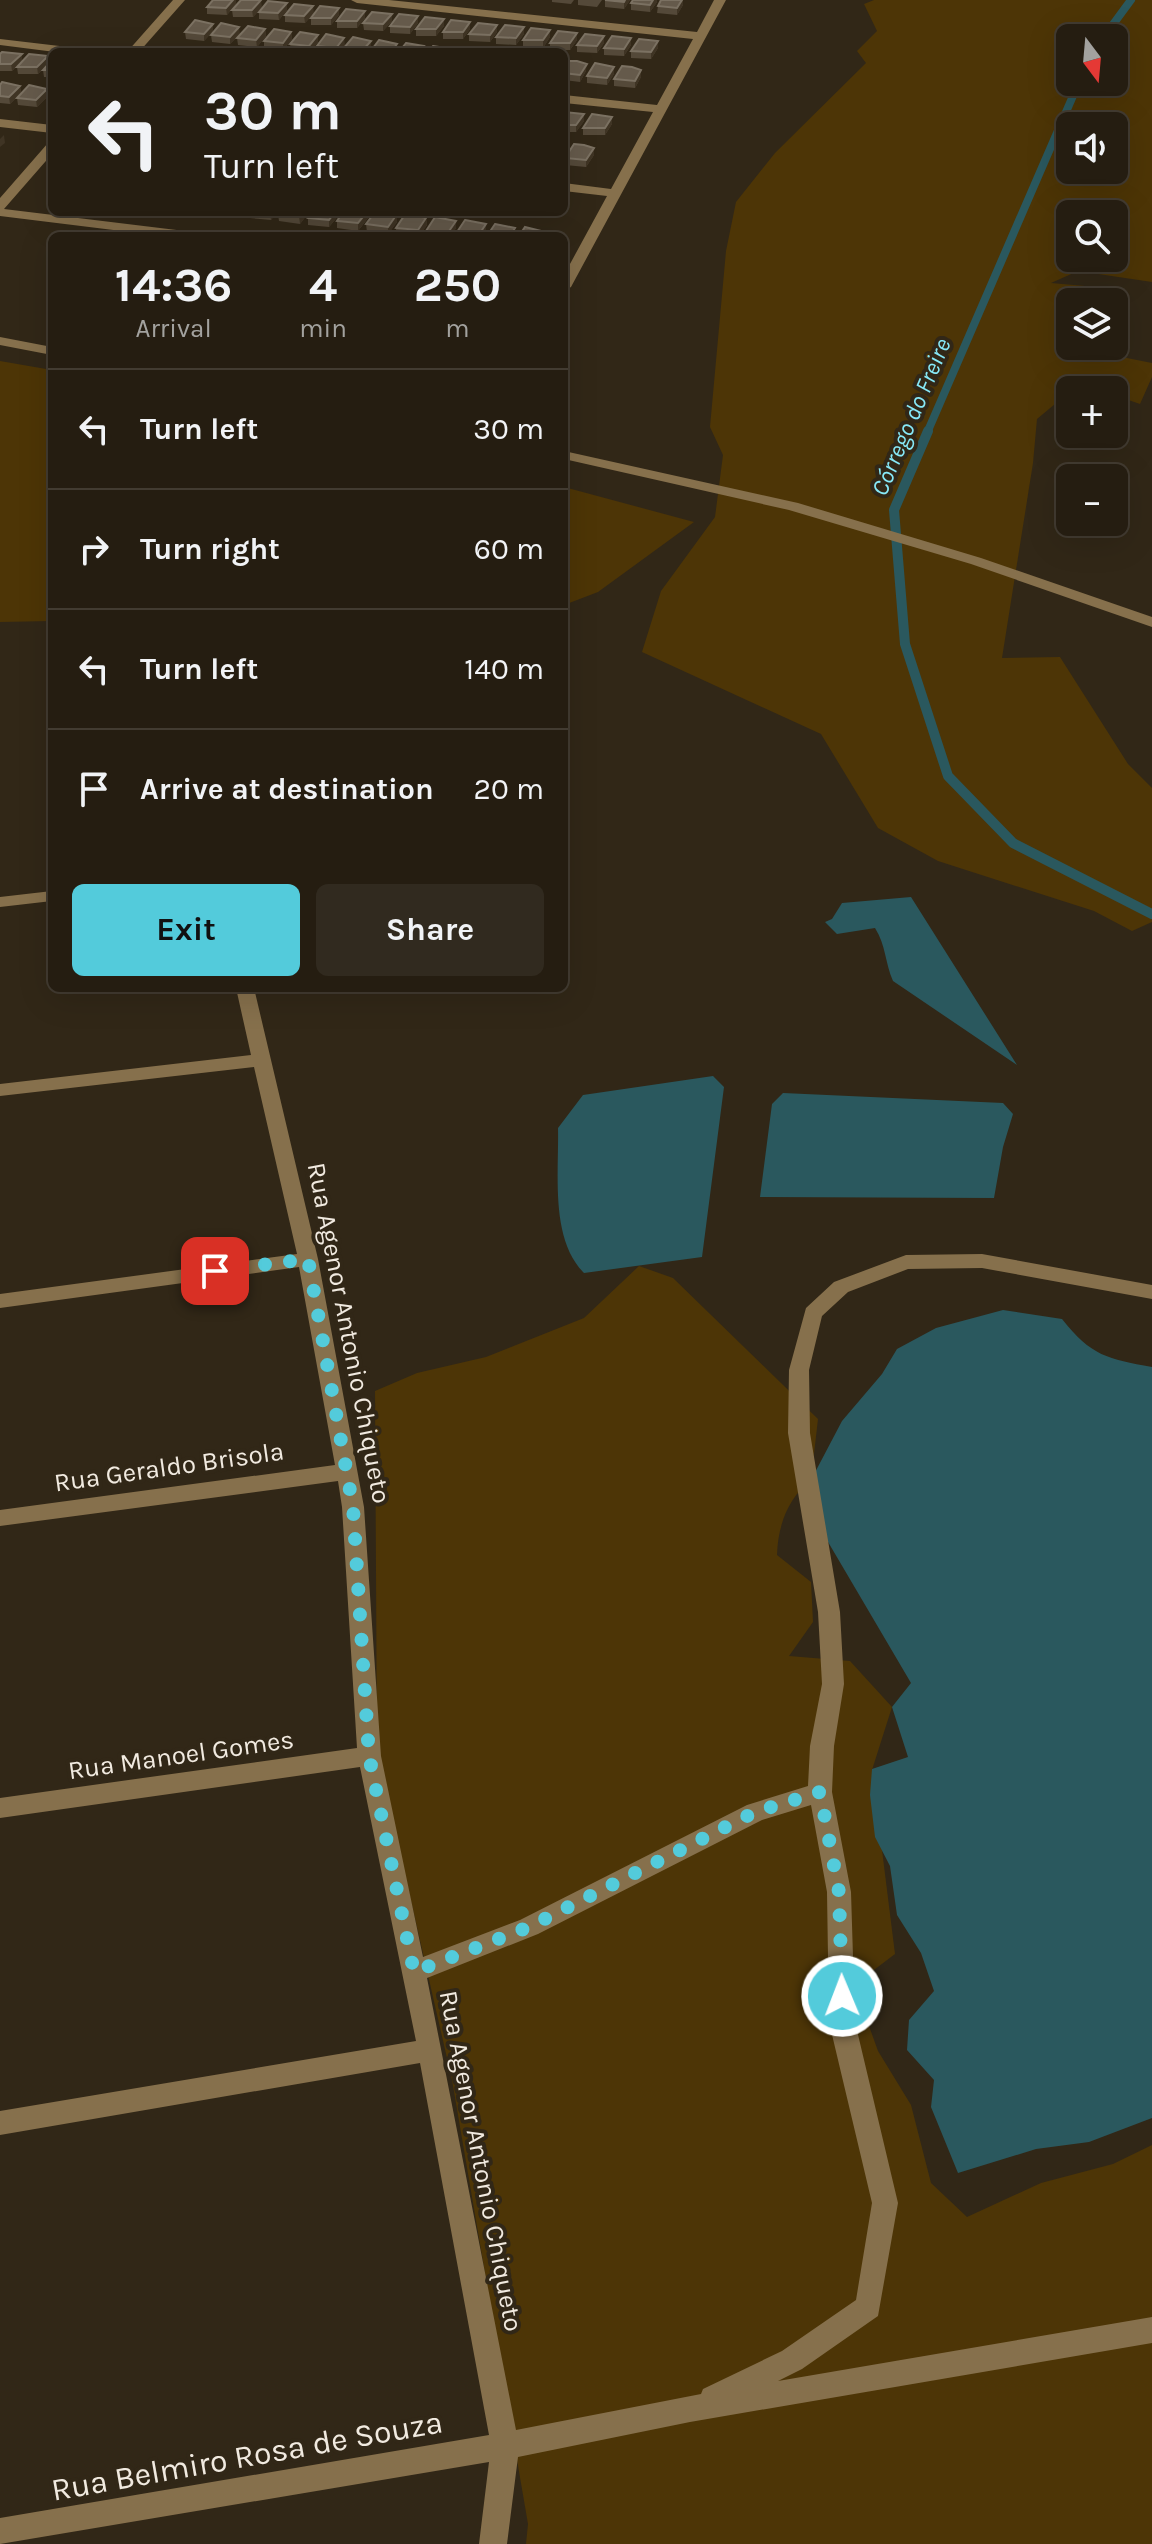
<!DOCTYPE html>
<meta charset="utf-8">
<style>
body{margin:0;font-family:Karla,sans-serif;background:#312a1f;color:#f1f3f6;height:100vh;display:flex;flex-direction:column;font-size:30px;white-space:nowrap}
*{box-sizing:border-box;margin:0}
p{font-size:26px;color:#a3a29f}
.icon{flex:none;width:44px;height:44px;fill:none;stroke:currentColor;stroke-width:2;stroke-linecap:round;stroke-linejoin:round}
.map{position:relative;flex:1;overflow:hidden}
.side{position:absolute;left:48px;top:232px;width:520px;height:760px;display:flex;flex-direction:column;background:#251d11;border-radius:12px;box-shadow:0 8px 32px #0002,0 0 0 2px #423b31}
.side>*{flex:none}
.top-card{position:absolute;left:48px;top:48px;width:520px;height:168px;border-radius:12px;box-shadow:0 8px 32px #0002,0 0 0 2px #423b31;background:#251d11;color:#f1f3f6;overflow:hidden}
.needle{width:52px;rotate:164deg}
.controls{position:absolute;left:1056px;top:24px;display:grid;gap:16px}
.controls a{display:grid;place-items:center;width:72px;height:72px;border-radius:12px;background:#251d11;box-shadow:0 8px 32px #0002,0 0 0 2px #423b31;font-size:40px}
.pin{position:absolute;display:grid;place-items:center;width:68px;height:68px;color:#fff;margin:-34px;border-radius:16px;box-shadow:0 4px 12px #0006}
.me{position:absolute;width:88px;margin:-44px;rotate:359deg;stroke-linejoin:round;filter:drop-shadow(0 0 6px #0008)}
.turn{display:flex;align-items:center;gap:28px;height:168px;padding:0 24px;font-size:36px}
.turn .icon{width:104px;height:104px;stroke-width:2.5}
.turn b{display:block;font-size:56px;line-height:68px}
.eta{display:flex;justify-content:space-evenly;align-items:center;height:136px;text-align:center}
.eta b{font-size:48px;font-weight:700;line-height:56px}
.cta{display:flex;gap:16px;margin-top:auto;padding:16px 24px}
.cta a{flex:1;height:92px;border-radius:12px;background:#53cbdb;color:#111;font-size:32px;font-weight:700;line-height:92px;text-align:center}
.cta a+a{background:#312a1f;color:#f1f3f6}
ul{padding:0;list-style:none}
li{display:flex;align-items:center;gap:24px;height:120px;padding:0 24px;border-top:2px solid #423b31}
li div{flex:1}
li b{display:block;font-size:30px}
li em{font-style:normal}
.map>svg:first-child{display:block}
.green{fill:#4d3506;fill-rule:evenodd}
.water{fill:#2a585e}
.lines{fill:none;stroke-linecap:round;stroke-linejoin:round}
.stream-far1{stroke:#2a585e;stroke-width:8}
.stream{stroke:#2a585e;stroke-width:10}
.minor{fill:#86704c;fill-rule:evenodd}
.wall{fill:#544939}
.shaded-wall{fill:#3f3424}
.building{fill:#655a4b;stroke:#7b7162;stroke-width:2}
.route{stroke:#53cbdb;stroke-width:14;stroke-dasharray:0 25.2}
.labels{text-anchor:middle;dominant-baseline:central;stroke-width:8;stroke-linejoin:round;paint-order:stroke}
.far-water-label{font-size:24px;font-style:italic;fill:#87e9f8;stroke:#312717}
.street-label{font-size:26px;fill:#f1eae0;stroke:#312717}
.near-street-label{font-size:32px;fill:#f1eae0;stroke:#312717}
</style>
<div class="map">
<svg width="1152" height="2544" viewBox="0 0 1152 2544">
<rect width="100%" height="100%" fill="#312717"/>
<path class="green" d="M874,0H1152V282L1078,271L1051,283L1085,286L1100,300L1070,302V345L1065,353L1074,360L1112,355L1152,363V377L1140,404L1114,395V390H1097L1079,384L1037,419L1033,463L1002,658L1060,657L1128,764L1152,788V922L1132,931L1094,911L938,861L878,828L821,734L642,652L661,591L715,517L723,455L710,427L726,251L736,202L775,153L866,63L857,51L877,31L864,4ZM1070,38H1114V82H1070ZM1070,126H1114V170H1070ZM1070,214H1114V258H1070Z
M0,361L52,370V621L0,622Z
M564,487L694,522L598,592L564,605Z
M639,1266L673,1278L818,1419L811,1480C788,1498 778,1525 777,1555L811,1582L813,1622L789,1656L850,1661L892,1707L872,1770L895,1954L870,1973L859,1998L878,2051L911,2105L931,2183L967,2217L1041,2183L1113,2164L1152,2145V2544H526L528,2524L452,2080L377,1752L375,1391L417,1373L486,1357L584,1318Z"/>
<path class="water" d="M911,897L1017,1065L893,981C885,963 886,945 875,928L837,934L825,922L832,919L842,903Z
M713,1076L724,1087L702,1257L584,1273C550,1239 559,1174 558,1128L583,1095Z
M783,1093L1003,1103L1013,1114L1003,1147L994,1198L760,1197L772,1104Z
M1003,1310L1062,1319C1091,1356 1108,1359 1152,1367V2118L1089,2142L1036,2149L958,2173L931,2107L934,2080L907,2050L909,2020L934,1991L921,1953L897,1915L890,1866L875,1837L870,1795L872,1769L908,1757L892,1707L911,1683L821,1530L811,1480L842,1421L882,1374L897,1349L936,1328Z"/>
<g class="lines">
<path class="stream-far1" d="M1103,38L1131,0
M927,433L1079,82"/>
<path class="stream" d="M928,431L894,510L905,644L948,776L1013,843L1152,914"/>
<path class="minor" d="M173,0H185L139,52H127Z
M351,0H389L697,32L714,0H726L571,287L564,291V275L607,196L564,191V183L611,189L653,112L564,103V95L657,105L693,39L357,3Z
M0,39L85,49L91,52H55L0,45Z
M0,119L52,125V133L0,127Z
M52,142V154L4,209L193,232L199,236H162L0,216V198L48,143Z
M0,337L52,347V355L0,345Z
M564,451L798,503L981,558L1152,617V627L971,564L789,510L564,459Z
M52,891V901L0,907V897Z
M236,988H254L318,1259L364,1507L381,1756L423,1957L520,1920L747,1805L808,1786L810,1746L822,1684L818,1612L788,1433L789,1370L806,1308L834,1282L906,1255L982,1254L1152,1285V1299L982,1268L908,1269L848,1292L822,1316L809,1370L810,1433L840,1612L844,1684L834,1746L832,1792L851,1892L855,2022L898,2203L878,2316L802,2369L778,2381L1152,2317V2343L690,2422L518,2457L507,2544H479L489,2462L0,2544V2518L489,2435L420,2063L0,2135V2111L416,2041L360,1767L0,1818V1798L357,1748L342,1507L338,1481L0,1526V1510L335,1465L299,1267L0,1308V1294L297,1254L254,1067L0,1096V1084L251,1055ZM811,1805L827,1892L829,2022L872,2203L856,2300L782,2351L703,2389L701,2394L516,2430L427,1978L538,1934L762,1820Z"/>
</g>
<path class="wall" d="M552,0H574L571,4L552,2Z
M578,0H602L597,7L578,5Z
M605,0H630L624,9L605,7Z
M633,0H657V2L650,12L631,10V3Z
M661,0H683V5L677,15L657,13L658,6Z
M236,4L227,15L207,14V7Z
M262,7L253,17H233L232,10Z
M339,8V15L331,25H311V18Z
M287,10L279,20L259,19V12Z
M365,11V18L357,28H337V21Z
M314,13L305,23L285,22V15Z
M392,14V21L383,31L364,30L363,23Z
M444,19V26L436,36H416V29Z
M418,23L410,34L390,33V26Z
M497,25V32L490,42L469,41V34Z
M524,27V34L516,45L496,44V37Z
M265,29L266,36L257,47L238,45L237,38Z
M470,29L463,39H443V32Z
M213,31L204,41L186,39L185,32Z
M291,32L292,39L283,50L264,48V41Z
M240,34L230,44L212,42L211,35Z
M550,37L543,48L523,47V40Z
M577,40L570,50H550V43Z
M318,42L310,52L291,51L290,44Z
M604,43L597,53L577,52V45Z
M345,45L339,52H317V46Z
M631,45L624,56L604,55V48Z
M371,48L368,52H343V49Z
M658,48L651,59L631,58V51Z
M0,54H22V61L12,71H0Z
M48,56L49,64L38,74H18L17,67Z
M52,60V77H44L43,70Z
M564,66L586,71L580,82L564,80Z
M641,70V77L635,88L614,86V79Z
M614,74L607,85L587,83V76Z
M0,85L20,86L21,93L10,104L0,103Z
M47,89L48,96L37,107L18,105L17,98Z
M564,112L584,121L576,132H564Z
M612,117V124L605,135H583V128Z
M594,155L586,167L565,165V158Z
M221,212H246L242,217L221,214Z
M250,212H277L271,220L250,218Z
M280,212H309L300,224L279,221L278,214Z
M312,212H339V215L329,227L308,225V218Z
M343,212H368V218L358,231L337,228V221Z
M506,212H529L528,214L506,213Z
M535,212H561L557,217L535,216Z
M397,214V222L388,234L367,232L366,224Z
M426,218L427,225L419,236L396,235V228Z
M456,228L451,236H426V231Z"/>
<path class="shaded-wall" d="M233,0H236V4L227,15L226,8Z
M261,0L262,7L253,17L252,10Z
M625,0H630L624,9V2Z
M653,0H657V2L650,12V5Z
M682,0H683V5L677,15V8Z
M287,3V10L279,20L278,13Z
M313,6L314,13L305,23L304,16Z
M339,8V15L331,25V18Z
M365,11V18L357,28V21Z
M392,14V21L383,31V24Z
M418,16V23L410,34V27Z
M444,19V26L436,36V29Z
M470,22V29L463,39V32Z
M213,24V31L204,41V34Z
M497,25V32L490,42V35Z
M239,27L240,34L230,44V37Z
M524,27V34L516,45V38Z
M265,29L266,36L257,47L256,40Z
M550,30V37L543,48V40Z
M291,32L292,39L283,50V43Z
M577,33V40L570,50V43Z
M318,35V42L310,52L309,46Z
M604,36V43L597,53V46Z
M344,38L345,45L339,52H336V48Z
M631,38V45L624,56V49Z
M371,41V48L368,52H362Z
M658,41V48L651,59V52Z
M397,44V52H391Z
M22,54V61L12,71L11,64Z
M48,56L49,64L38,74L37,67Z
M587,64L586,71L580,82V75Z
M614,67V74L607,85V78Z
M641,70V77L635,88V81Z
M20,86L21,93L10,104L9,97Z
M47,89L48,96L37,107L36,100Z
M584,114V121L576,132V125Z
M612,117V124L605,135V128Z
M4,135L5,143L0,147V139Z
M594,148V155L586,167V160Z
M271,212H277L271,220L270,213Z
M303,212H309L300,224L299,216Z
M335,212H339V215L329,227V220Z
M367,212H368V218L358,231V223Z
M397,214V222L388,234V227Z
M426,218L427,225L419,236H418V230Z
M456,221V228L451,236H447V234Z
M486,224V232L483,236H478Z"/>
<path class="building" d="M213,0H233L226,8L207,7Z
M241,0H261L252,10H232Z
M605,0H625L624,2Z
M633,0H653L650,5L631,3Z
M661,0H682L677,8L658,6Z
M268,1L287,3L278,13L259,12Z
M294,4L313,6L304,16L285,15Z
M320,6L339,8L331,18H311Z
M346,9L365,11L357,21H337Z
M372,12L392,14L383,24L363,23Z
M399,14L418,16L410,27L390,26Z
M425,17L444,19L436,29H416Z
M195,20L213,24L204,34L185,32Z
M451,20L470,22L463,32H443Z
M221,23L239,27L230,37L211,35Z
M478,23L497,25L490,35L469,34Z
M505,25L524,27L516,38L496,37Z
M248,26L265,29L256,40L237,38Z
M531,28L550,30L543,40H523Z
M274,29L291,32L283,43L264,41Z
M558,31L577,33L570,43H550Z
M300,32L318,35L309,46L290,44Z
M326,34L344,38L336,48L317,46Z
M585,34L604,36L597,46L577,45Z
M612,36L631,38L624,49L604,48Z
M353,37L371,41L362,51L343,49Z
M639,39L658,41L651,52L631,51Z
M379,40L397,44L391,52H370Z
M406,43L424,46L420,52H399Z
M433,46L451,49L449,52H428Z
M459,49L476,52H457Z
M2,52L22,54L11,64H0V54Z
M29,54L48,56L37,67H17Z
M52,60V70H43Z
M568,61H577L587,64L580,75L564,73V66Z
M595,63L614,67L607,78L587,76Z
M622,66L632,67L641,70L635,81L614,79Z
M2,82L20,86L9,97L0,96V85Z
M29,85L47,89L36,100L17,98Z
M564,112L584,114L576,125H564Z
M592,114L612,117L605,128H583Z
M574,144L584,145L594,148L586,160L565,158Z
M280,212H303L299,216L278,214Z
M312,212H335L329,220L308,218Z
M343,212H367L358,223L337,221Z
M375,212H387L397,214L388,227L366,224Z
M406,213L426,218L418,230L396,228Z
M435,217L456,221L447,234L426,231Z
M465,220L486,224L478,236L455,235Z
M495,224L515,228L510,236H487Z
M525,227L545,232L543,236H519Z"/>
<g class="lines">
<path class="route" d="M215,1271L308,1259L353,1507L369,1756L414,1972L529,1927L755,1812L820,1792L839,1892L842,1996"/>
</g>
<g class="labels">
<g class="far-water-label">
<text transform="translate(911 417) rotate(-67)">Córrego do Freire</text>
</g>
<g class="street-label">
<text transform="translate(349 1333) rotate(79)">Rua Agenor Antonio Chiqueto</text>
<text transform="translate(169 1467) rotate(-8)">Rua Geraldo Brisola</text>
<text transform="translate(181 1755) rotate(-8)">Rua Manoel Gomes</text>
<text transform="translate(481 2161) rotate(79)">Rua Agenor Antonio Chiqueto</text>
</g>
<g class="near-street-label">
<text transform="translate(247 2456) rotate(-10)">Rua Belmiro Rosa de Souza</text>
</g>
</g>
</svg>
<div class="controls">
<a><svg class="needle" viewBox="-14 -14 28 28"><path d="M0-13l5 13h-10z" fill="#e53935"/><path d="M0 13l5-13h-10z" fill="#a3a29f"/></svg></a>
<a><svg class="icon" aria-label="sound" viewBox="0 0 24 24"><path d="M4 9h4l5-4v14l-5-4H4zM17 9q2 3 0 6"/></svg></a>
<a><svg class="icon" aria-label="search" viewBox="0 0 24 24"><circle cx="10" cy="10" r="6"/><path d="M15 15l6 6"/></svg></a>
<a><svg class="icon" aria-label="layers" viewBox="0 0 24 24"><path d="M12 4l9 5-9 5-9-5zM3 14l9 5 9-5"/></svg></a>
<a>+</a>
<a>−</a>
</div>
<div class="pin" style="left:215px;top:1271px;background:#d93025"><svg class="icon" aria-label="arrive" viewBox="0 0 24 24"><path d="M6 21V4h12l-3 4 3 4H6"/></svg></div>
<svg class="me" style="left:842px;top:1996px" viewBox="-20 -20 40 40"><circle r="17" fill="#53cbdb" stroke="#fff" stroke-width="3"/><path d="M0-11L8 9 0 5-8 9z" fill="#fff"/></svg>
<div class="top-card">
<div class="turn"><svg class="icon" aria-label="left" viewBox="0 0 24 24"><path d="M17 20v-9H6M10 6l-5 5 5 5"/></svg><div><b>30 m</b>Turn left</div></div>
</div>
<section class="side">
<div class="eta">
<div><b>14:36</b><p>Arrival</p></div>
<div><b>4</b><p>min</p></div>
<div><b>250</b><p>m</p></div>
</div>
<ul>
<li><svg class="icon" aria-label="left" viewBox="0 0 24 24"><path d="M17 20v-9H6M10 6l-5 5 5 5"/></svg><div><b>Turn left</b></div><em>30 m</em></li>
<li><svg class="icon" aria-label="right" viewBox="0 0 24 24"><path d="M7 20v-9h11M14 6l5 5-5 5"/></svg><div><b>Turn right</b></div><em>60 m</em></li>
<li><svg class="icon" aria-label="left" viewBox="0 0 24 24"><path d="M17 20v-9H6M10 6l-5 5 5 5"/></svg><div><b>Turn left</b></div><em>140 m</em></li>
<li><svg class="icon" aria-label="arrive" viewBox="0 0 24 24"><path d="M6 21V4h12l-3 4 3 4H6"/></svg><div><b>Arrive at destination</b></div><em>20 m</em></li>
</ul>
<div class="cta"><a>Exit</a><a>Share</a></div>
</section>
</div>
